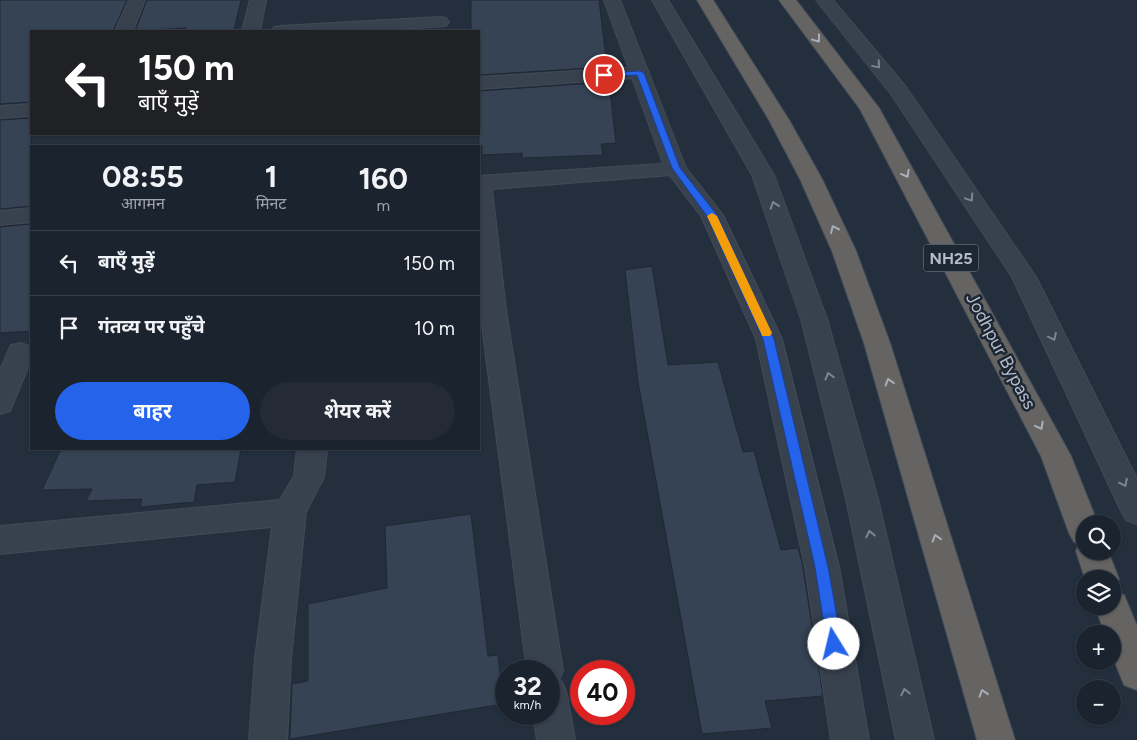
<!DOCTYPE html>
<html lang="hi">
<meta charset="utf-8">
<style>
body{margin:0;font-family:Figtree,"Noto Sans Devanagari",sans-serif;background:#242b36;color:#f1f3f6;height:100vh;display:flex;flex-direction:column;font-size:19px;white-space:nowrap}
*{box-sizing:border-box;margin:0}
p{font-size:16px;color:#a0a4aa}
.icon{flex:none;width:28px;height:28px;fill:none;stroke:currentColor;stroke-width:2;stroke-linecap:round;stroke-linejoin:round}
.map{position:relative;flex:1;overflow:hidden}
.side{position:absolute;left:30px;top:145px;width:450px;height:305px;display:flex;flex-direction:column;background:#1b232e;border-radius:0px;box-shadow:0 1px 4px #0004,0 0 0 1px #39404a}
.side>*{flex:none}
.banner{position:absolute;left:30px;top:30px;width:450px;height:105px;border-radius:0px;box-shadow:0 1px 4px #0004,0 0 0 1px #39404a;background:#202124;color:#fff;overflow:hidden}
.fabs{position:absolute;left:1076px;top:515px;display:grid;gap:10px}
.fabs a{display:grid;place-items:center;width:45px;height:45px;border-radius:50%;background:#1b232e;box-shadow:0 1px 4px #0004,0 0 0 1px #39404a;font-size:25px}
.speed{position:absolute;left:495px;top:660px;display:flex;gap:10px;font-size:25px;font-weight:700;text-align:center}
.speed>*{display:grid;place-content:center;width:65px;height:65px;border-radius:50%;background:#1b232e;box-shadow:0 1px 4px #0004,0 0 0 1px #39404a;line-height:1}
.speed small{font-size:12px;font-weight:400}
.speed .limit{border:8px solid #d22;background:#fff;color:#111}
.pin{position:absolute;display:grid;place-items:center;width:42px;height:42px;color:#fff;margin:-21px;border:2px solid #fff;border-radius:50%;box-shadow:0 1px 5px #0007}
.me{position:absolute;width:55px;margin:-28px;rotate:351deg;stroke-linejoin:round;filter:drop-shadow(0 0 4px #0008)}
.turn{display:flex;align-items:center;gap:18px;height:105px;padding:0 25px;font-size:22px}
.turn .icon{width:65px;height:65px;stroke-width:2.5}
.turn b{display:block;font-size:35px;line-height:42px}
.eta{display:flex;justify-content:space-evenly;align-items:center;height:85px;text-align:center}
.eta b{font-size:30px;font-weight:700;line-height:35px}
.button{display:flex;gap:10px;margin-top:auto;padding:10px 25px}
.button a{flex:1;height:58px;border-radius:30px;background:#2563eb;color:#fff;font-size:20px;font-weight:700;line-height:58px;text-align:center}
.button a+a{background:#242b36;color:#f1f3f6}
ul{padding:0;list-style:none}
li{display:flex;align-items:center;gap:15px;height:65px;padding:0 25px;border-top:1px solid #39404a}
li div{flex:1}
li b{display:block;font-size:19px}
li em{font-style:normal}
.map>svg:first-child{display:block}
.building{fill:#364354;stroke:#1f2835}
.lines{fill:none;stroke-linecap:round;stroke-linejoin:round}
.minor-casing{stroke:#414a57;stroke-width:2}
.tertiary-casing{stroke:#414a57;stroke-width:2}
.trunk-casing{stroke:#434c59;stroke-width:2}
.minor{fill:#38414e;fill-rule:evenodd}
.tertiary{fill:#38414e;fill-rule:evenodd}
.trunk{fill:#656462;fill-rule:evenodd}
.oneway{stroke:#a8afba}
.oneway2{stroke:#7c8592}
.route{fill:#2563eb;stroke:#184099}
.slow{fill:#f59e0b}
.labels{text-anchor:middle;dominant-baseline:central;stroke-width:5;stroke-linejoin:round;paint-order:stroke}
.shield{fill:#1d2633;stroke:#878f9c;stroke-width:1}
.shield-label{font-size:16px;font-weight:bold;fill:#b4bcc9}
.street-label{font-size:18px;fill:#b4bcc9;stroke:#1d2633}
</style>
<div class="map">
<svg width="1137" height="740" viewBox="0 0 1137 740">
<rect width="100%" height="100%" fill="#242f3e"/>
<path class="building" d="M0,0H127L113,31H31V102L0,104Z
M147,0H241L234,30L185,31L186,28L135,31Z
M471,0H599L607,67L479,75V31H471Z
M609,82L616,143L601,144L603,155L522,158V153L482,155V146H479V91Z
M31,118V206L0,209V120Z
M31,224V331L0,333V227Z
M652,266L668,365L718,362L743,452L754,451L781,550L798,548L802,562L823,696L765,701L772,728L702,734L638,382L625,270Z
M61,449H241L235,482L197,485L194,502L140,507L142,499L86,501L92,489L42,490Z
M471,514L488,656L498,655L503,704L290,739L292,684L308,681V604L387,588L385,526Z"/>
<g class="lines">
<g class="minor-casing">
<path id="minor" d="M129,0H145L133,31H115Z
M250,0H266L260,31H242Z
M440,17L446,18L449,22L446,26L369,31H271L274,27L280,26Z
M640,67L647,69L649,73L647,77L479,89V77Z
M31,104V116L0,118V106Z
M676,163L684,164L687,169L684,174L492,189L506,310L563,671L559,680L562,682L567,694L575,740H537L533,714H549V671H527L480,310L479,176Z
M31,208V222L0,225V211Z
M21,343L31,347V360L10,411L0,414V370L11,345Z
M297,449H327L324,477L306,512L291,659L287,740H249L255,659L272,527L0,554V526L280,500L294,476Z"/>
</g>
<g class="tertiary-casing">
<path id="tertiary" d="M604,0H620L686,168L723,215L782,339L839,567L869,740H831L805,567L756,339L701,216L665,169Z
M652,0H668L774,175L827,319L878,499L934,740H896L846,499L801,319L752,175Z
M816,0H833L906,87L1036,277L1137,479V524L1126,520L1121,511L1012,277L891,94Z"/>
</g>
<g class="trunk-casing">
<path id="trunk" d="M697,0H713L789,120L822,179L856,251L890,343L1015,740H977L864,343L832,251L800,179L769,120Z
M779,0H796L879,108L1071,456L1098,524H1085V551H1108L1119,579L1114,589L1112,579H1085L1076,551L1079,544L1074,542L1069,533L1041,456L860,109Z
M1112,591L1124,595L1137,626V690L1124,685L1112,655V634H1105L1095,606H1112Z"/>
</g>
<use href="#minor" class="minor"/>
<use href="#tertiary" class="tertiary"/>
<use href="#trunk" class="trunk"/>
</g>
<defs><path id="oneway-chevron" d="M-2-3.5L2.5 0L-2 3.5" fill="none" stroke-width="1.6" stroke-linecap="round" stroke-linejoin="round" transform="scale(1.25)"/></defs>
<g class="oneway">
<use href="#oneway-chevron" transform="translate(817 39) rotate(53)"/>
<use href="#oneway-chevron" transform="translate(906 174) rotate(61)"/>
<use href="#oneway-chevron" transform="translate(834 229) rotate(-115)"/>
<use href="#oneway-chevron" transform="translate(889 382) rotate(-107)"/>
<use href="#oneway-chevron" transform="translate(1040 426) rotate(62)"/>
<use href="#oneway-chevron" transform="translate(936 538) rotate(-107)"/>
<use href="#oneway-chevron" transform="translate(983 693) rotate(-107)"/>
</g>
<g class="oneway2">
<use href="#oneway-chevron" transform="translate(877 65) rotate(50)"/>
<use href="#oneway-chevron" transform="translate(970 198) rotate(56)"/>
<use href="#oneway-chevron" transform="translate(774 205) rotate(-109)"/>
<use href="#oneway-chevron" transform="translate(1053 337) rotate(64)"/>
<use href="#oneway-chevron" transform="translate(829 376) rotate(-105)"/>
<use href="#oneway-chevron" transform="translate(1124 483) rotate(64)"/>
<use href="#oneway-chevron" transform="translate(870 534) rotate(-102)"/>
<use href="#oneway-chevron" transform="translate(905 692) rotate(-102)"/>
</g>
<path class="route" d="M640,71L644,73L680,168L717,215L774,339L828,567L842,644L839,648L834,650L829,648L827,644L815,567L763,339L707,216L672,168L637,75L604,77L600,75L604,73Z"/>
<path class="slow" d="M712,213L717,216L772,333L770,336H762L761,333L707,216Z"/>
<g class="labels">
<rect class="shield" x="923.5" y="244.5" width="55" height="27" rx="4"/>
<g class="shield-label">
<text x="951" y="258">NH25</text>
</g>
<g class="street-label">
<text transform="translate(1001 351) rotate(62)">Jodhpur Bypass</text>
</g>
</g>
</svg>
<div class="fabs">
<a><svg class="icon" aria-label="search" viewBox="0 0 24 24"><circle cx="10" cy="10" r="6"/><path d="M15 15l6 6"/></svg></a>
<a><svg class="icon" aria-label="layers" viewBox="0 0 24 24"><path d="M12 4l9 5-9 5-9-5zM3 14l9 5 9-5"/></svg></a>
<a>+</a>
<a>−</a>
</div>
<div class="speed"><div>32<small>km/h</small></div><div class="limit">40</div></div>
<div class="pin" style="left:604px;top:75px;background:#d93025"><svg class="icon" aria-label="arrive" viewBox="0 0 24 24"><path d="M6 21V4h12l-3 4 3 4H6"/></svg></div>
<svg class="me" style="left:834px;top:644px" viewBox="-20 -20 40 40"><circle r="19" fill="#fff"/><path d="M0-13L10 11 0 6-10 11z" fill="#2563eb"/></svg>
<div class="banner">
<div class="turn"><svg class="icon" aria-label="left" viewBox="0 0 24 24"><path d="M17 20v-9H6M10 6l-5 5 5 5"/></svg><div><b>150 m</b>बाएँ मुड़ें</div></div>
</div>
<section class="side">
<div class="eta">
<div><b>08:55</b><p>आगमन</p></div>
<div><b>1</b><p>मिनट</p></div>
<div><b>160</b><p>m</p></div>
</div>
<ul>
<li><svg class="icon" aria-label="left" viewBox="0 0 24 24"><path d="M17 20v-9H6M10 6l-5 5 5 5"/></svg><div><b>बाएँ मुड़ें</b></div><em>150 m</em></li>
<li><svg class="icon" aria-label="arrive" viewBox="0 0 24 24"><path d="M6 21V4h12l-3 4 3 4H6"/></svg><div><b>गंतव्य पर पहुँचे</b></div><em>10 m</em></li>
</ul>
<div class="button"><a>बाहर</a><a>शेयर करें</a></div>
</section>
</div>
